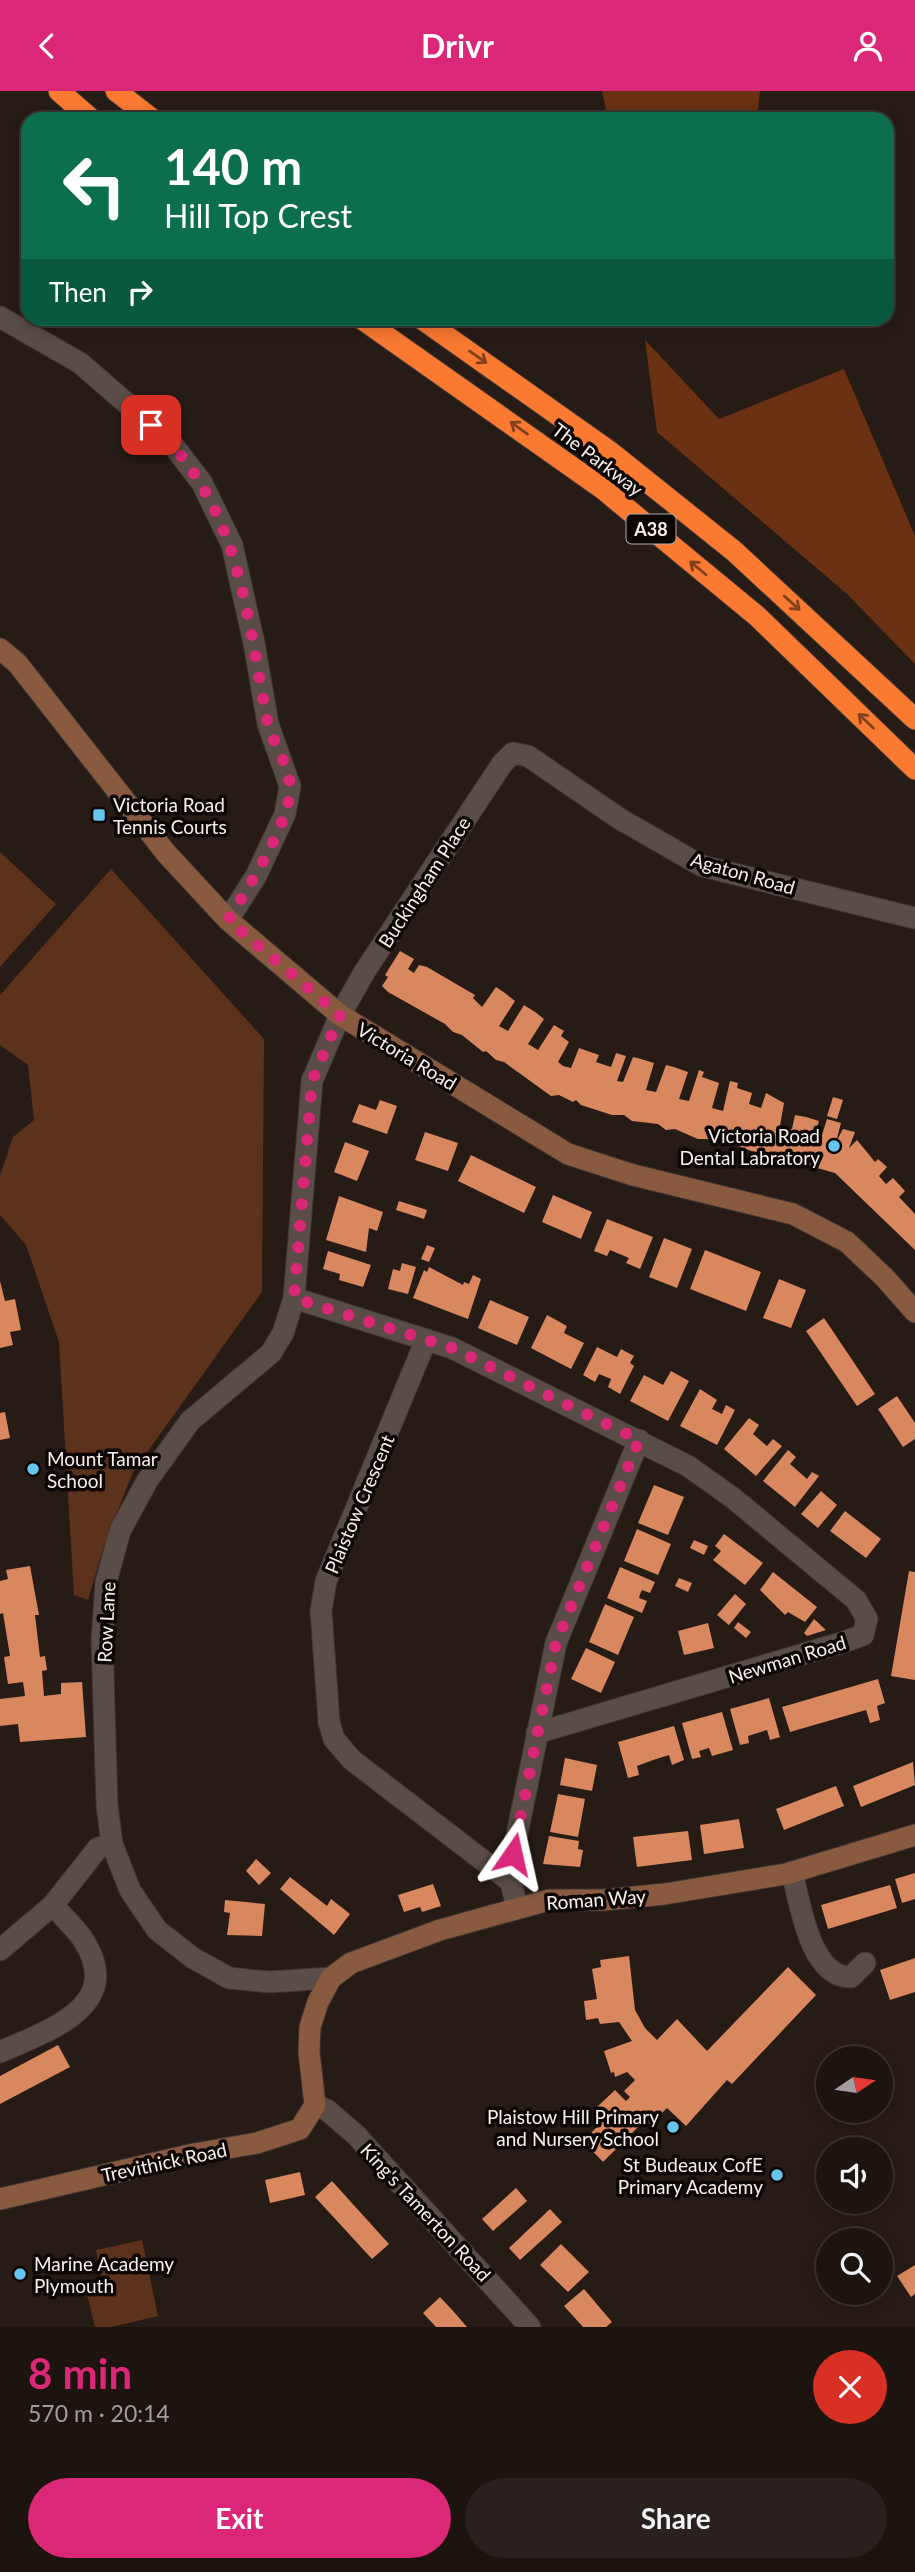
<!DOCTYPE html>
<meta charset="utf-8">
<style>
body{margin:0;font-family:Lato,sans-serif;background:#2a211e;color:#f1f3f6;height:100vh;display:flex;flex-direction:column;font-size:26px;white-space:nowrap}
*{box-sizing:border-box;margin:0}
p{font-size:23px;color:#a09e9f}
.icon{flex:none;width:38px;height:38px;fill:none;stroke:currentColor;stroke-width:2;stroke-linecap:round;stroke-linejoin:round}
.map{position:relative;height:2236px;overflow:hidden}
.panel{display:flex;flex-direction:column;background:#1d1410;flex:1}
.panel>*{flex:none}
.hud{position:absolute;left:21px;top:21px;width:873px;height:214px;border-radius:21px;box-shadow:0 4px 18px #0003,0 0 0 2px #3b3330;background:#0b6e4f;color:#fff;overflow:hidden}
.needle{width:46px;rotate:77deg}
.controls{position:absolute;left:816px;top:1955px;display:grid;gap:14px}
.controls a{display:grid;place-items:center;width:77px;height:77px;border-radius:50%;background:#1d1410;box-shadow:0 4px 18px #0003,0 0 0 2px #3b3330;font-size:35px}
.pin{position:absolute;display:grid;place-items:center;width:60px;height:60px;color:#fff;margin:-30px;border-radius:14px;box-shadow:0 4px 10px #0006}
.me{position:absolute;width:77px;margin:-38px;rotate:11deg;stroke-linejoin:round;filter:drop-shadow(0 0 5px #0008)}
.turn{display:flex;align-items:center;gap:24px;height:147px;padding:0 28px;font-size:32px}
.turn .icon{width:91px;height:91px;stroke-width:2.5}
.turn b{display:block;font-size:49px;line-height:60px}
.then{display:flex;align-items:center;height:66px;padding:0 28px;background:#0003;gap:14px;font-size:26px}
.round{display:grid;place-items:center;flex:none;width:74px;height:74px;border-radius:37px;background:#2a211e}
.headline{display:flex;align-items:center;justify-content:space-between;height:119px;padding:0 28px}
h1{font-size:42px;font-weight:700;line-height:52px;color:#db2777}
.cta{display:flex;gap:14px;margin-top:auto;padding:14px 28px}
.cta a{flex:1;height:80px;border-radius:42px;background:#db2777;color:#fff;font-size:28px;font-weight:700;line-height:80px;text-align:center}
.cta a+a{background:#2a211e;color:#f1f3f6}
header{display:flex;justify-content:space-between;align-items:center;height:91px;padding:0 28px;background:#db2777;color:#fff;font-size:32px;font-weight:700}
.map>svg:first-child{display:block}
.green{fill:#5d321c}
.forest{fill:#6a3112}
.building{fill:#d8875f}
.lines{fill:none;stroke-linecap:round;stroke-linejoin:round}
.street-casing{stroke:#3e3532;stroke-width:23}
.secondary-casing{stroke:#3e3532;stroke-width:23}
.highway-casing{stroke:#3e3532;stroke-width:23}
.street{stroke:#5a4c46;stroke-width:21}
.secondary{stroke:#8a5a40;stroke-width:21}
.highway{stroke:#fa7a32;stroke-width:21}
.oneway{stroke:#83401c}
.route{stroke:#db2777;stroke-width:12;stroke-dasharray:0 21.6}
.poi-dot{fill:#67c4ef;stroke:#0c0705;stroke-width:2.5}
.labels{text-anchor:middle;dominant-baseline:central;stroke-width:7;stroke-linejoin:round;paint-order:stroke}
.shield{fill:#0c0705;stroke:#b1aaa7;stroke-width:2}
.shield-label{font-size:18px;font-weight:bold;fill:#f8f0ec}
.street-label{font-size:19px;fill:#f8f0ec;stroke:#0c0705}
.poi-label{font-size:19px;fill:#f8f0ec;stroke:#0c0705;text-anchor:start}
</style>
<header><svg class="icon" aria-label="back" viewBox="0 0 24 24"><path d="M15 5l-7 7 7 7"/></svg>Drivr<svg class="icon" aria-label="person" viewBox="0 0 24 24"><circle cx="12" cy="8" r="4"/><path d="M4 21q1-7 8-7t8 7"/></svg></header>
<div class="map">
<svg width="915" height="2236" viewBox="0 0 915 2236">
<rect width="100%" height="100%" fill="#271b16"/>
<path class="green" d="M0,761L56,813L0,876Z
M111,778L264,948L262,1201L133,1381L104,1455L88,1509L74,1504L59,1251L26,1154L0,1124V1085L13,1046L34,1029L28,974L0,954V904Z
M142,2149L158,2225L111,2236H95L86,2199L104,2196L96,2159Z"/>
<path class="forest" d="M602,0H760L757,28H608Z
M645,249L719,328L844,278L915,445V573L847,503L657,341Z"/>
<path class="building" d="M400,860L414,868L408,878L414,882L419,874L427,876L475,904L473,907L482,916L496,896L505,902L515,910L499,935L508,940L524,914L535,921L544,928L528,953L538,959L554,934L564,940L561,945L569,951L558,971L563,975L571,977L579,957L599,964L596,971L611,976L616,962L626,965L617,990L623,991L633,966L641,968L654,972L646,999L656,1001L666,974L674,976L688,981L679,1008L689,1010L699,979L704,981L702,986L719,992L712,1017L723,1020L730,990L738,992L737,997L752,1002L749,1013L761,1017L766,1002L784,1012L780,1035L792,1038L795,1024L806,1026L819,1030L814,1045L821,1047L827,1028L841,1032L836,1051L843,1038L855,1041L849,1057L857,1049L875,1071L878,1068L887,1076L879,1085L886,1093L893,1087L905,1100L899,1106L915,1123V1159L835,1082L774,1065L771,1067L732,1053L720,1050L718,1053L711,1048H698L675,1038L666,1039L658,1033L632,1030L624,1024H612L581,1014L576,1009L573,1011L559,1004L551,1005L504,971L496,969L486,960L483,961L462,944L453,941L445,933L388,901L382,895L388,886L385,884Z
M833,1006L843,1009L837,1028L827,1025Z
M380,1009L397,1015L387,1043L352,1031L359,1013L376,1019Z
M425,1041L458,1052L448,1080L415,1069Z
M345,1051L369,1060L357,1090L334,1081Z
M471,1064L536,1096L524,1122L458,1090Z
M553,1104L592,1121L581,1148L542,1131Z
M339,1105L383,1121L377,1140L369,1137L366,1161L326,1149Z
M399,1110L427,1119L424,1128L396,1119Z
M607,1128L653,1146L640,1178L626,1172L629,1167L610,1159L607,1165L594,1160Z
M664,1147L692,1158L677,1197L649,1186Z
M427,1154L435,1157L429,1171L421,1168Z
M705,1159L761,1181L746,1220L690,1198Z
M328,1160L371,1174L363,1196L339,1189L340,1183L323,1178Z
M402,1172L416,1176L408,1203L388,1198L393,1178L400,1180Z
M429,1176L463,1194L464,1191L469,1193L473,1184L481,1188L468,1228L413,1207L424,1179L427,1181Z
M779,1188L806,1199L791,1237L763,1227Z
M0,1190L5,1210L15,1208L21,1239L10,1241L13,1254L0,1257Z
M490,1209L529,1226L517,1254L478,1237Z
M547,1224L567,1235L564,1242L584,1252L571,1278L531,1257Z
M824,1227L875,1303L857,1315L806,1240Z
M597,1256L617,1266L621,1258L634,1265L630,1272L634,1275L620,1303L608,1296L611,1288L599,1283L595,1291L583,1284Z
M671,1280L689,1290L668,1330L630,1310L644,1284L663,1294Z
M700,1298L717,1309L712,1318L722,1323L726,1314L735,1319L717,1354L680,1335Z
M897,1305L915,1332V1348L903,1356L878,1318Z
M5,1321L10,1347L0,1349V1322Z
M749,1327L759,1334L753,1343L767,1355L773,1348L782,1355L756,1385L724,1358Z
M788,1359L796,1366L790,1373L798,1380L807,1388L812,1381L819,1385L795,1416L763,1390Z
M654,1394L684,1406L668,1444L638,1432Z
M821,1400L837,1414L818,1437L801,1423Z
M845,1420L881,1448L866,1467L830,1440Z
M637,1438L671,1453L658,1484L624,1470Z
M724,1443L763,1472L745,1494L713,1469L721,1460L715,1455Z
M694,1449L708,1455L704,1464L690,1457Z
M30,1475L39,1524H35L40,1566L45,1565L47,1579L42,1580L44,1605L61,1603V1592L82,1591L86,1646L20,1651L18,1633L0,1635V1608L25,1605L23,1591L8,1593L4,1566L10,1565L3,1522L0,1523V1490L8,1488L6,1479Z
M620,1476L655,1491L650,1502L642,1499L640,1503L639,1507L647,1510L642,1522L607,1507Z
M909,1480L915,1481V1589L891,1585Z
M773,1481L817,1516L805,1531L788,1521L785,1524L760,1499Z
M679,1487L692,1492L688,1501L675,1495Z
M735,1503L746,1513L729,1534L717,1524Z
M605,1513L634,1526L618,1564L589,1551Z
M814,1528L826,1539L807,1545L804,1542Z
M738,1531L751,1541L746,1547L734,1537Z
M708,1532L714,1557L684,1564L678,1540Z
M586,1557L615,1571L601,1602L571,1588Z
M878,1588L885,1612L877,1615L880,1629L870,1632L866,1619L790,1641L782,1616Z
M769,1607L780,1646L770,1649L767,1639L748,1645L749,1652L740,1654L730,1618Z
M722,1621L733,1659L712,1665L709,1657L699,1660L701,1666L692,1668L682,1632Z
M674,1635L684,1669L672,1674L669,1664L653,1669L637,1675L639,1684L628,1687L618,1651Z
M565,1667L597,1674L592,1700L560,1694Z
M913,1671L915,1694L861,1716L853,1695Z
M836,1695L844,1715L784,1739L776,1718Z
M558,1703L585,1708L578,1746L550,1741Z
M739,1728L744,1757L704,1763L700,1734Z
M688,1740L692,1769L637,1776L633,1746Z
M549,1745L579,1750L578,1758L583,1759L580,1776L543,1773Z
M256,1768L271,1782L259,1794L246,1780Z
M915,1782V1808L902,1812L895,1788Z
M290,1786L327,1815L331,1808L350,1823L334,1844L280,1798Z
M433,1793L441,1815L422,1821L420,1816L404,1821L398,1804Z
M890,1794L897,1817L828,1838L821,1814Z
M225,1809L265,1813L262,1845L227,1844L230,1822L224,1821Z
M629,1865L635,1919L645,1937L657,1949L677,1928L707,1960L788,1876L816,1904L732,1993L727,1989L686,2035L667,2017L650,2034L644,2030L603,2071L583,2050L607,2026L597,2016L615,1999L626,2010L630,2006L624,2000L635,1989L627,1981L615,1986L614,1981L611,1982L604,1960L632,1950L619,1931L600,1933L598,1927L586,1929L584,1910L597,1908L592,1878L601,1876L600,1869Z
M915,1867V1901L890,1909L880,1879Z
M58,1954L70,1976L0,2013V1985Z
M300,2081L305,2104L270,2112L265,2089Z
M332,2090L389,2153L372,2168L315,2106Z
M516,2097L527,2110L493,2140L482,2128Z
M550,2118L562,2131L520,2169L509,2157Z
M561,2153L589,2181L568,2201L540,2174Z
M915,2174V2203L911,2206L897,2185Z
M584,2198L612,2231L606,2236H583L564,2215Z
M440,2206L454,2221L467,2236H436L423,2222Z"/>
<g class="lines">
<g class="street-casing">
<path id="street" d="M0,226L80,272L169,349L202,392L232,454L254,552L268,633L290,695L285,723L256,785L228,829
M294,1207L452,1257L688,1375L733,1407L856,1509L867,1528L863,1544L844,1551L537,1642
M426,1249L326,1490L321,1520L329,1631L334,1648L352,1669L511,1791
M792,1781C800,1812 810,1887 851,1886L865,1872
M517,1817L511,1791L513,1763L556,1552L639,1349
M0,1859L53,1814L98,1757L112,1753
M331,1887L269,1891L229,1887L193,1867L157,1839L130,1799L112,1753L107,1714L102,1549L106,1491L120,1440L147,1390L190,1330L271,1262L283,1242L294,1207L312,990L340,924L365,880L502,673L513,662L528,665L620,728L702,775L915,827
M0,1961C49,1939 127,1915 82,1847C74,1835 62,1825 53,1814
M315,2014L327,2019L356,2044L530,2236"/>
</g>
<g class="secondary-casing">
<path id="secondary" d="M0,558L17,572L166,762L228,829L340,924L568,1063L633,1084L793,1123L847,1151L885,1187L915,1221
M0,2108L194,2063L257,2052L300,2038L315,2014L309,1961L310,1936L318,1911L331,1887L351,1872L440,1839L549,1809H604L665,1803L786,1783L915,1744"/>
</g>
<g class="highway-casing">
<path id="highway" d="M59,0L91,28
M116,0L152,28
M362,228L603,398L758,526L915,678
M422,228L609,360L734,460L915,628"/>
</g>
<use href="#street" class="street"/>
<use href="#secondary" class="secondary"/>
<use href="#highway" class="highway"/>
</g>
<defs><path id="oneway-shaft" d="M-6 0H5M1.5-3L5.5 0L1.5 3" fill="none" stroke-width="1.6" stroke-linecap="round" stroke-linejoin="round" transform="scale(1.75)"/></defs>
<g class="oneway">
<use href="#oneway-shaft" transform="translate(478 266) rotate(35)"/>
<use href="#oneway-shaft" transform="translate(519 337) rotate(-144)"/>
<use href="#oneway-shaft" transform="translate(698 477) rotate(-140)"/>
<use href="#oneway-shaft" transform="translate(792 512) rotate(42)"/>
<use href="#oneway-shaft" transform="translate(866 630) rotate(-136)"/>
</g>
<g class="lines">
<path class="route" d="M151,334C238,409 247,523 267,629C272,651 288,672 290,694C293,727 246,800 228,829L340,924L312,990L294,1207L452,1257L639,1349L556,1552L513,1763"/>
</g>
<g class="poi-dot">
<rect x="92" y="717" width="14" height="14" rx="3.5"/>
<circle cx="834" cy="1055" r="7"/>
<circle cx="33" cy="1378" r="7"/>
<circle cx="673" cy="2036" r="7"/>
<circle cx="777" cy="2084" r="7"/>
<circle cx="20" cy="2183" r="7"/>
</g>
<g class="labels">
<rect class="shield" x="626.5" y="423.5" width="49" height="29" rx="5"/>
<g class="shield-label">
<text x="651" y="438">A38</text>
</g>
<g class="street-label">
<text transform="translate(598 368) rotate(37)">The Parkway</text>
<text transform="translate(743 782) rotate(16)">Agaton Road</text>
<text transform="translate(424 791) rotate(-57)">Buckingham Place</text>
<text transform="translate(407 965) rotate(31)">Victoria Road</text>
<text transform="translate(359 1413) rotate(-67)">Plaistow Crescent</text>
<text transform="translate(106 1531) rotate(-87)">Row Lane</text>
<text transform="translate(787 1568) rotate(-17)">Newman Road</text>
<text transform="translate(596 1808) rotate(-4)">Roman Way</text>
<text transform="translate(164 2071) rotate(-12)">Trevithick Road</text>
<text transform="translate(426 2121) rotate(47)">King's Tamerton Road</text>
</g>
<g class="poi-label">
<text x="113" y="713">Victoria Road<tspan x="113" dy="22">Tennis Courts</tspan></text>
<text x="820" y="1044" text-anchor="end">Victoria Road<tspan x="820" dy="22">Dental Labratory</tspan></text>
<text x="47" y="1367">Mount Tamar<tspan x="47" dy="22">School</tspan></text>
<text x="659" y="2025" text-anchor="end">Plaistow Hill Primary<tspan x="659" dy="22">and Nursery School</tspan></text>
<text x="763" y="2073" text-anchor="end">St Budeaux CofE<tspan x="763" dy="22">Primary Academy</tspan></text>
<text x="34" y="2172">Marine Academy<tspan x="34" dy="22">Plymouth</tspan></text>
</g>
</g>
</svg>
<div class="controls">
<a><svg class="needle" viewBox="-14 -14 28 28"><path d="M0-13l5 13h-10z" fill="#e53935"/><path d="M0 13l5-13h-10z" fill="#a09e9f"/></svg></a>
<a><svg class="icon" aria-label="sound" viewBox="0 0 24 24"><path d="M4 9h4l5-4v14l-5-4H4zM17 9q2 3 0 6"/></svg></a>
<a><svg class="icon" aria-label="search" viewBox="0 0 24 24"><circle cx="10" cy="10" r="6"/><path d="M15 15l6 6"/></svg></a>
</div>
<div class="pin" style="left:151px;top:334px;background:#d93025"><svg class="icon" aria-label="arrive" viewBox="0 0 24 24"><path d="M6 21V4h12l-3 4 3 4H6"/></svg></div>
<svg class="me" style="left:513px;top:1763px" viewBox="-20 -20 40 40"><path d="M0-17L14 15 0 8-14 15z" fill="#db2777" stroke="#fff" stroke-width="4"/></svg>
<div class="hud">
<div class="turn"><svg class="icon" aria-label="left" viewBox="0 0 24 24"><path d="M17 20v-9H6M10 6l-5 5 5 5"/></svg><div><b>140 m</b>Hill Top Crest</div></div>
<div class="then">Then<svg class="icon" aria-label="right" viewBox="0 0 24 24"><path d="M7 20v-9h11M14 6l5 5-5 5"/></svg></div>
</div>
</div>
<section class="panel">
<div class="headline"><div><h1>8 min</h1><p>570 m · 20:14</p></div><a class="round" style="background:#d93025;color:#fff"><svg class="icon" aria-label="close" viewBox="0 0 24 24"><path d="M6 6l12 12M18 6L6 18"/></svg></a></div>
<div class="cta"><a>Exit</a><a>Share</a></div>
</section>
